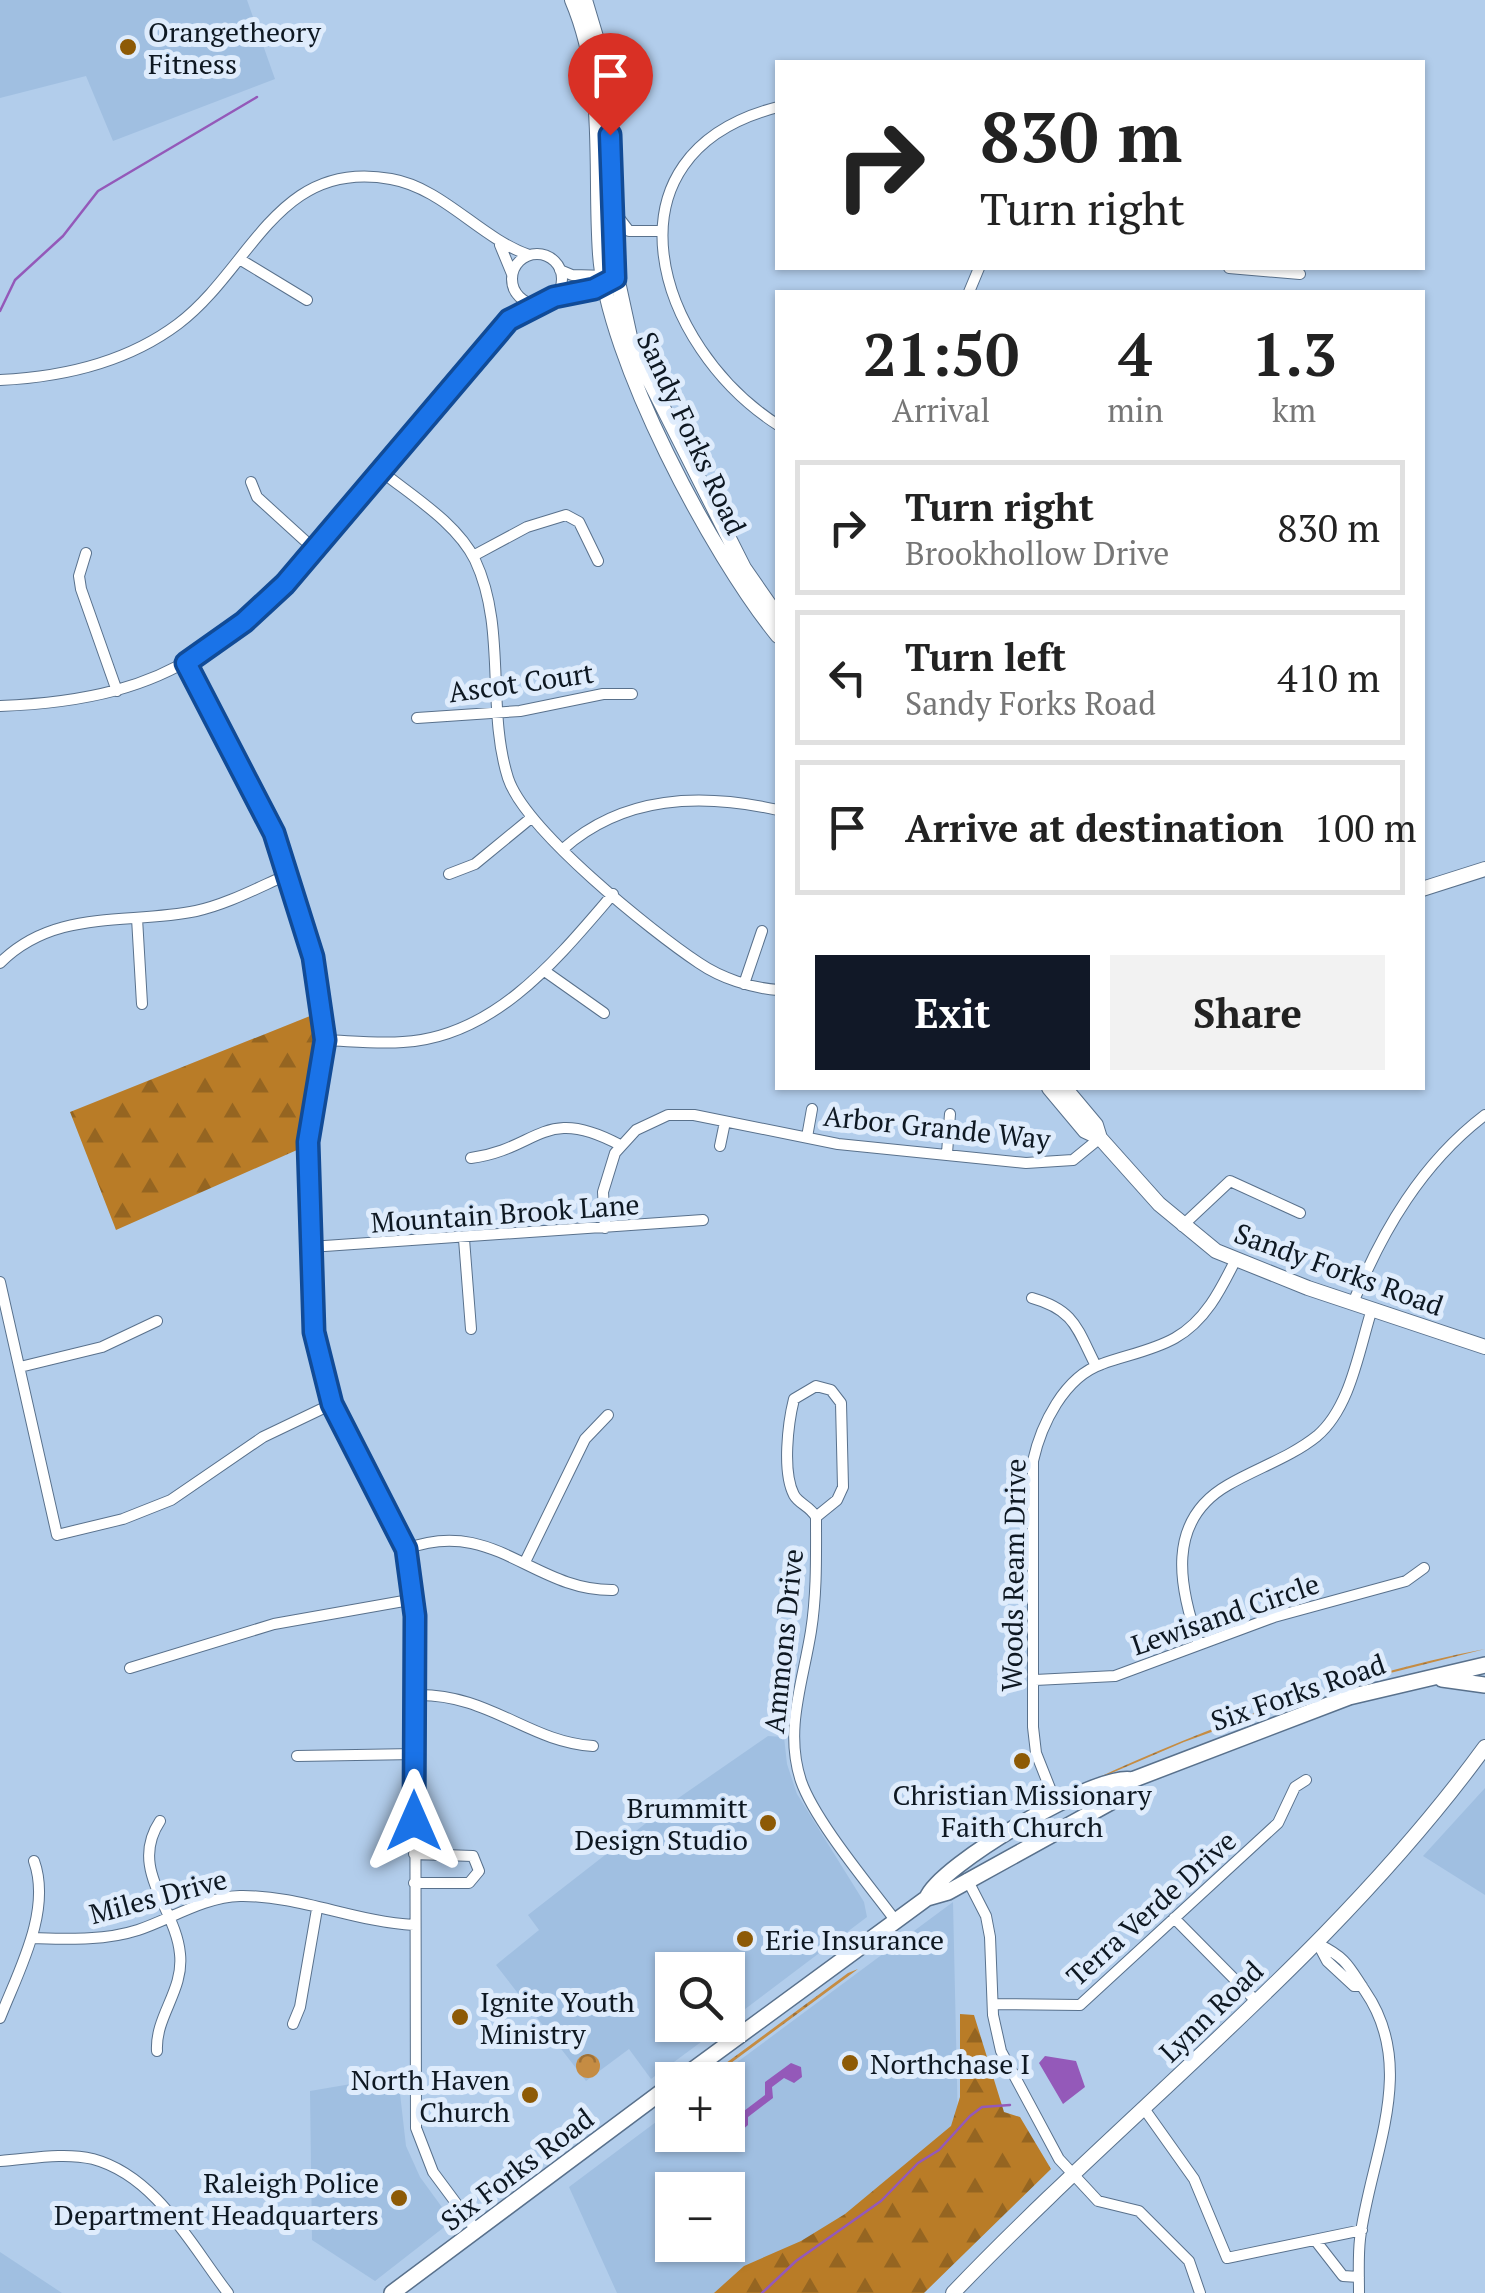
<!DOCTYPE html>
<meta charset="utf-8">
<style>
body{margin:0;font-family:"PT Serif",serif;background:#f2f2f2;color:#222;height:100vh;display:flex;flex-direction:column;font-size:38px;white-space:nowrap}
*{box-sizing:border-box;margin:0}
p{font-size:32px;color:#767676}
.icon{flex:none;width:55px;height:55px;fill:none;stroke:currentColor;stroke-width:2;stroke-linecap:round;stroke-linejoin:round}
.map{position:relative;flex:1;overflow:hidden}
.drawer{position:absolute;left:775px;top:290px;width:650px;height:800px;display:flex;flex-direction:column;background:#fff;border-radius:0px;box-shadow:0 2px 8px #0004}
.drawer>*{flex:none}
.top-card{position:absolute;left:775px;top:60px;width:650px;height:210px;border-radius:0px;box-shadow:0 2px 8px #0004;background:#fff;color:#222;overflow:hidden}
.fabs{position:absolute;left:655px;top:1952px;display:grid;gap:20px}
.fabs a{display:grid;place-items:center;width:90px;height:90px;border-radius:0px;background:#fff;box-shadow:0 2px 8px #0004;font-size:50px}
.pin{position:absolute;display:grid;place-items:center;width:85px;height:85px;color:#fff;margin:-102px -42px;border-radius:50% 50% 50% 0;rotate:-45deg;box-shadow:0 0 10px #0007}
.pin .icon{rotate:45deg}
.me{position:absolute;width:110px;margin:-55px;rotate:0deg;stroke-linejoin:round;filter:drop-shadow(0 0 8px #0008)}
.turn{display:flex;align-items:center;gap:35px;height:210px;padding:0 40px;font-size:45px}
.turn .icon{width:130px;height:130px;stroke-width:2.5}
.turn b{display:block;font-size:70px;line-height:85px}
.eta{display:flex;justify-content:space-evenly;align-items:center;height:170px;text-align:center}
.eta b{font-size:60px;font-weight:600;line-height:70px}
.cta{display:flex;gap:20px;margin-top:auto;padding:20px 40px}
.cta a{flex:1;height:115px;border-radius:0px;background:#111827;color:#fff;font-size:40px;font-weight:600;line-height:115px;text-align:center}
.cta a+a{background:#f2f2f2;color:#222}
ul{padding:0;list-style:none}
li{display:flex;align-items:center;gap:30px;height:135px;margin:0 20px 15px;padding:0 20px;border:5px solid #e0e0e0;border-radius:0px}
li div{flex:1}
li b{display:block;font-size:38px}
li em{font-style:normal}
.map>svg:first-child{display:block}
.built{fill:#a0bfe1;fill-rule:evenodd}
.grass{fill:url(#grass-dots)}
.forest{fill:url(#forest-firs)}
.park{fill:url(#park-crowns)}
.water{fill:#9459b9}
.lines{fill:none;stroke-linecap:round;stroke-linejoin:round}
.stream{stroke:#9459b9;stroke-width:2.5}
.street-casing{stroke:#59718c;stroke-width:12}
.secondary-casing{stroke:#59718c;stroke-width:16}
.primary-casing{stroke:#59718c;stroke-width:18}
.street{stroke:#fff;stroke-width:10}
.secondary{stroke:#fff;stroke-width:14}
.primary{stroke:#fff;stroke-width:15}
.route-casing{stroke:#114b97;stroke-width:25}
.route{stroke:#1a73e8;stroke-width:18}
.poi-dot{fill:#8d5a06;stroke:#dfecfc;stroke-width:4}
.labels{text-anchor:middle;dominant-baseline:central;stroke-width:10;stroke-linejoin:round;paint-order:stroke}
.poi-label{font-size:28px;fill:#0e1822;stroke:#dfecfc;text-anchor:start}
.street-label{font-size:28px;fill:#0e1822;stroke:#dfecfc}
</style>
<div class="map">
<svg width="1485" height="2293" viewBox="0 0 1485 2293">
<defs>
<pattern id="grass-dots" width="8" height="8" patternUnits="userSpaceOnUse" patternTransform="scale(2.5)"><rect width="8" height="8" fill="#c58c43"/><path d="M2 2h.1M6 6h.1" fill="none" stroke="#9e7138" stroke-width="1.8" stroke-linecap="round"/></pattern>
<pattern id="forest-firs" width="22" height="20" patternUnits="userSpaceOnUse" patternTransform="scale(2.5)"><rect width="22" height="20" fill="#b97c27"/><path d="M5 1l3.5 6h-7zM16 11l3.5 6h-7z" fill="#956521"/></pattern>
<pattern id="park-crowns" width="20" height="18" patternUnits="userSpaceOnUse" patternTransform="scale(2.5)"><rect width="20" height="18" fill="#c58c43"/><path d="M2 6a3 3 0 1 1 6 0M12 15a3 3 0 1 1 6 0" fill="none" stroke="#9e7138"/></pattern>
</defs>
<rect width="100%" height="100%" fill="#b2cdeb"/>
<path class="built" d="M0,0H247L275,79L113,141L86,76L0,98Z
M768,1736L784,1737L787,1764L797,1794L864,1902L867,1917L728,2022V1970H672V2025H724L651,2079L629,2049L586,2081L496,1965L539,1930L528,1915L677,1799Z
M1485,1788V1895L1423,1856Z
M953,1902L958,2127L762,2293H617L569,2187L672,2110V2135H728V2080H713ZM672,2190H728V2245H672Z
M398,2076L406,2146L420,2177L452,2221L375,2281L312,2240L310,2091Z
M0,2252L62,2293H0Z"/>
<path class="grass" d="M1485,1649L1335,1687L1184,1742L1072,1790C1204,1727 1341,1677 1485,1649Z
M858,1969L708,2080H703L848,1973Z"/>
<path class="forest" d="M315,1014C319,1064 299,1101 297,1150L116,1230L70,1112Z
M960,2014L974,2015L1004,2112L1020,2117L1051,2169L924,2293H714L744,2266L801,2241L845,2214L951,2126L960,2097Z"/>
<path class="park" d="M576 2066a12 12 0 1 1 24 0a12 12 0 1 1-24 0Z"/>
<path class="water" d="M1045,2056L1076,2061L1085,2087L1063,2104L1039,2063Z
M791,2063L801,2067L802,2077L794,2083L784,2078L772,2087L773,2098L748,2117V2125L741,2131L730,2126L728,2114L736,2108L744,2111L765,2095V2082Z"/>
<g class="lines">
<path class="stream" d="M0,311L15,280L63,236L98,191L257,97
M762,2293L796,2261L881,2201L918,2163L939,2150L970,2116L982,2107L1010,2105"/>
<g class="street-casing">
<path id="street" d="M778,107C595,154 656,347 778,425
M613,210L629,231H661
M500,245L512,274
M512 279a25 25 0 1 1 50 0a25 25 0 1 1-50 0Z
M241,260L307,300
M1229,268L1300,274
M560,270L572,275L609,276
M969,292L979,268
M555,297L610,281
M0,380C64,377 126,363 178,324C252,268 277,158 391,179C443,188 480,238 529,255
M381,471C412,496 457,523 475,560C507,628 486,708 508,778C525,830 651,931 699,963C721,978 751,988 778,990
M251,482L257,497L313,548
M86,553L79,576L81,589L117,691
M473,556L527,527L566,515L579,522L598,561
M186,663C248,780 320,902 325,1038C326,1066 313,1092 310,1120C305,1175 304,1294 316,1347C338,1443 411,1515 415,1616L416,2128L433,2172L476,2230
M0,706C188,699 239,633 355,501C407,441 460,382 509,320L537,304
M417,718L520,711L603,694H632
M563,849C624,795 701,793 778,810
M449,874L475,864L531,818
M137,918L142,1004
M0,963C55,908 127,925 196,911C228,904 259,887 289,874
M546,972L604,1013
M744,984L762,931
M325,1040C351,1041 377,1044 403,1042C495,1037 558,958 613,894
M807,1137L812,1109
M720,1146L725,1122
M947,1153L950,1114
M471,1158C539,1149 543,1104 620,1145
M1182,1226L1230,1181L1300,1213
M605,1228L603,1192L615,1153L636,1130L668,1115H694L838,1144L1026,1163L1073,1160L1100,1138
M464,1239L471,1329
M310,1247L703,1220
M0,1282L57,1535L123,1519L171,1500L263,1437L332,1404
M1032,1298C1075,1310 1077,1329 1096,1366
M1353,1303C1382,1231 1422,1163 1485,1115
M20,1367L102,1347L157,1321
M816,1517L837,1500L843,1487L841,1403L831,1390L816,1386L794,1399C788,1423 782,1472 794,1495C799,1504 810,1506 816,1517C816,1555 817,1593 811,1631C803,1682 784,1730 801,1781C815,1821 869,1885 895,1920
M406,1549C493,1516 533,1591 613,1590
M525,1562L585,1439L608,1415
M1199,1644C1179,1588 1165,1521 1228,1485C1257,1468 1291,1457 1317,1436C1351,1407 1359,1349 1372,1309
M130,1668L274,1624L415,1599
M1035,1680L1115,1676L1274,1617L1406,1581L1424,1568
M415,1695C489,1693 528,1742 593,1746
M297,1756L415,1754
M1057,1806L1036,1753L1033,1727V1461C1041,1425 1064,1377 1102,1364C1126,1355 1152,1351 1175,1338C1205,1321 1220,1291 1235,1261
M967,1879L986,1916L990,1937L993,2015L1001,2051L1059,2159L1098,2201L1139,2211L1189,2261L1200,2293
M414,1883H469L479,1871L473,1856L414,1854
M1174,1918L1257,2002
M32,1938C67,1939 104,1941 138,1930C171,1919 204,1897 240,1896C299,1895 355,1922 414,1925
M1318,1944C1347,1958 1349,1967 1365,1991C1419,2069 1370,2157 1360,2239C1358,2256 1359,2275 1359,2293
M1318,1944L1327,1961L1354,1986H1362
M994,2004L1080,2005L1278,1823L1295,1787L1306,1780
M0,2018C18,1972 52,1911 34,1861
M293,2024L300,2007L317,1909
M157,2051C155,2016 184,1991 180,1954C176,1908 128,1869 160,1821
M1145,2110L1194,2179L1227,2258L1362,2230
M0,2161C30,2159 63,2152 93,2159C156,2176 191,2245 228,2293
M1315,2240L1343,2276L1359,2277"/>
</g>
<g class="secondary-casing">
<path id="secondary" d="M572,0C607,82 594,167 600,254C607,358 712,555 778,636
M585,0L605,67L612,254L632,346L744,568L778,617
M1422,889L1485,869
M1049,1088L1085,1131L1100,1138L1159,1204L1216,1251L1308,1288L1485,1347
M1065,1088L1096,1125L1100,1138
M953,2293C1129,2109 1334,1954 1485,1747"/>
</g>
<g class="primary-casing">
<path id="primary" d="M1442,1679L1485,1685
M927,1898C939,1865 1100,1771 1132,1780L1349,1697L1485,1665
M679,2080L927,1898L948,1892L1120,1797L1132,1780
M392,2293L672,2084"/>
</g>
<use href="#street" class="street"/>
<use href="#secondary" class="secondary"/>
<use href="#primary" class="primary"/>
</g>
<g class="lines">
<g class="route-casing">
<path id="route" d="M414,1821L415,1616L406,1549L332,1404L314,1332L308,1142L325,1040L313,957L274,833L186,663L244,622L285,584L509,320L554,297L594,289L615,278L610,135"/>
</g>
<use href="#route" class="route"/>
</g>
<g class="poi-dot">
<circle cx="128" cy="47" r="10"/>
<circle cx="1022" cy="1761" r="10"/>
<circle cx="768" cy="1823" r="10"/>
<circle cx="745" cy="1939" r="10"/>
<circle cx="460" cy="2017" r="10"/>
<circle cx="850" cy="2063" r="10"/>
<circle cx="530" cy="2095" r="10"/>
<circle cx="399" cy="2198" r="10"/>
</g>
<g class="labels">
<g class="poi-label">
<text x="148" y="31">Orangetheory<tspan x="148" dy="32">Fitness</tspan></text>
<text x="1022" y="1794" text-anchor="middle">Christian Missionary<tspan x="1022" dy="32">Faith Church</tspan></text>
<text x="748" y="1807" text-anchor="end">Brummitt<tspan x="748" dy="32">Design Studio</tspan></text>
<text x="765" y="1939">Erie Insurance</text>
<text x="480" y="2001">Ignite Youth<tspan x="480" dy="32">Ministry</tspan></text>
<text x="870" y="2063">Northchase I</text>
<text x="510" y="2079" text-anchor="end">North Haven<tspan x="510" dy="32">Church</tspan></text>
<text x="379" y="2182" text-anchor="end">Raleigh Police<tspan x="379" dy="32">Department Headquarters</tspan></text>
</g>
<g class="street-label">
<text transform="translate(692 433) rotate(65)">Sandy Forks Road</text>
<text transform="translate(521 682) rotate(-8)">Ascot Court</text>
<text transform="translate(937 1127) rotate(6)">Arbor Grande Way</text>
<text transform="translate(505 1213) rotate(-4)">Mountain Brook Lane</text>
<text transform="translate(1339 1269) rotate(20)">Sandy Forks Road</text>
<text transform="translate(1013 1575) rotate(-89)">Woods Ream Drive</text>
<text transform="translate(1225 1614) rotate(-19)">Lewisand Circle</text>
<text transform="translate(783 1641) rotate(-84)">Ammons Drive</text>
<text transform="translate(1298 1692) rotate(-19)">Six Forks Road</text>
<text transform="translate(158 1896) rotate(-15)">Miles Drive</text>
<text transform="translate(1151 1908) rotate(-42)">Terra Verde Drive</text>
<text transform="translate(1211 2011) rotate(-44)">Lynn Road</text>
<text transform="translate(517 2169) rotate(-37)">Six Forks Road</text>
</g>
</g>
</svg>
<div class="fabs">
<a><svg class="icon" aria-label="search" viewBox="0 0 24 24"><circle cx="10" cy="10" r="6"/><path d="M15 15l6 6"/></svg></a>
<a>+</a>
<a>−</a>
</div>
<div class="pin" style="left:610px;top:135px;background:#d93025"><svg class="icon" aria-label="arrive" viewBox="0 0 24 24"><path d="M6 21V4h12l-3 4 3 4H6"/></svg></div>
<svg class="me" style="left:414px;top:1821px" viewBox="-20 -20 40 40"><path d="M0-17L14 15 0 8-14 15z" fill="#1a73e8" stroke="#fff" stroke-width="4"/></svg>
<div class="top-card">
<div class="turn"><svg class="icon" aria-label="right" viewBox="0 0 24 24"><path d="M7 20v-9h11M14 6l5 5-5 5"/></svg><div><b>830 m</b>Turn right</div></div>
</div>
<section class="drawer">
<div class="eta">
<div><b>21:50</b><p>Arrival</p></div>
<div><b>4</b><p>min</p></div>
<div><b>1.3</b><p>km</p></div>
</div>
<ul>
<li><svg class="icon" aria-label="right" viewBox="0 0 24 24"><path d="M7 20v-9h11M14 6l5 5-5 5"/></svg><div><b>Turn right</b><p>Brookhollow Drive</p></div><em>830 m</em></li>
<li><svg class="icon" aria-label="left" viewBox="0 0 24 24"><path d="M17 20v-9H6M10 6l-5 5 5 5"/></svg><div><b>Turn left</b><p>Sandy Forks Road</p></div><em>410 m</em></li>
<li><svg class="icon" aria-label="arrive" viewBox="0 0 24 24"><path d="M6 21V4h12l-3 4 3 4H6"/></svg><div><b>Arrive at destination</b></div><em>100 m</em></li>
</ul>
<div class="cta"><a>Exit</a><a>Share</a></div>
</section>
</div>
